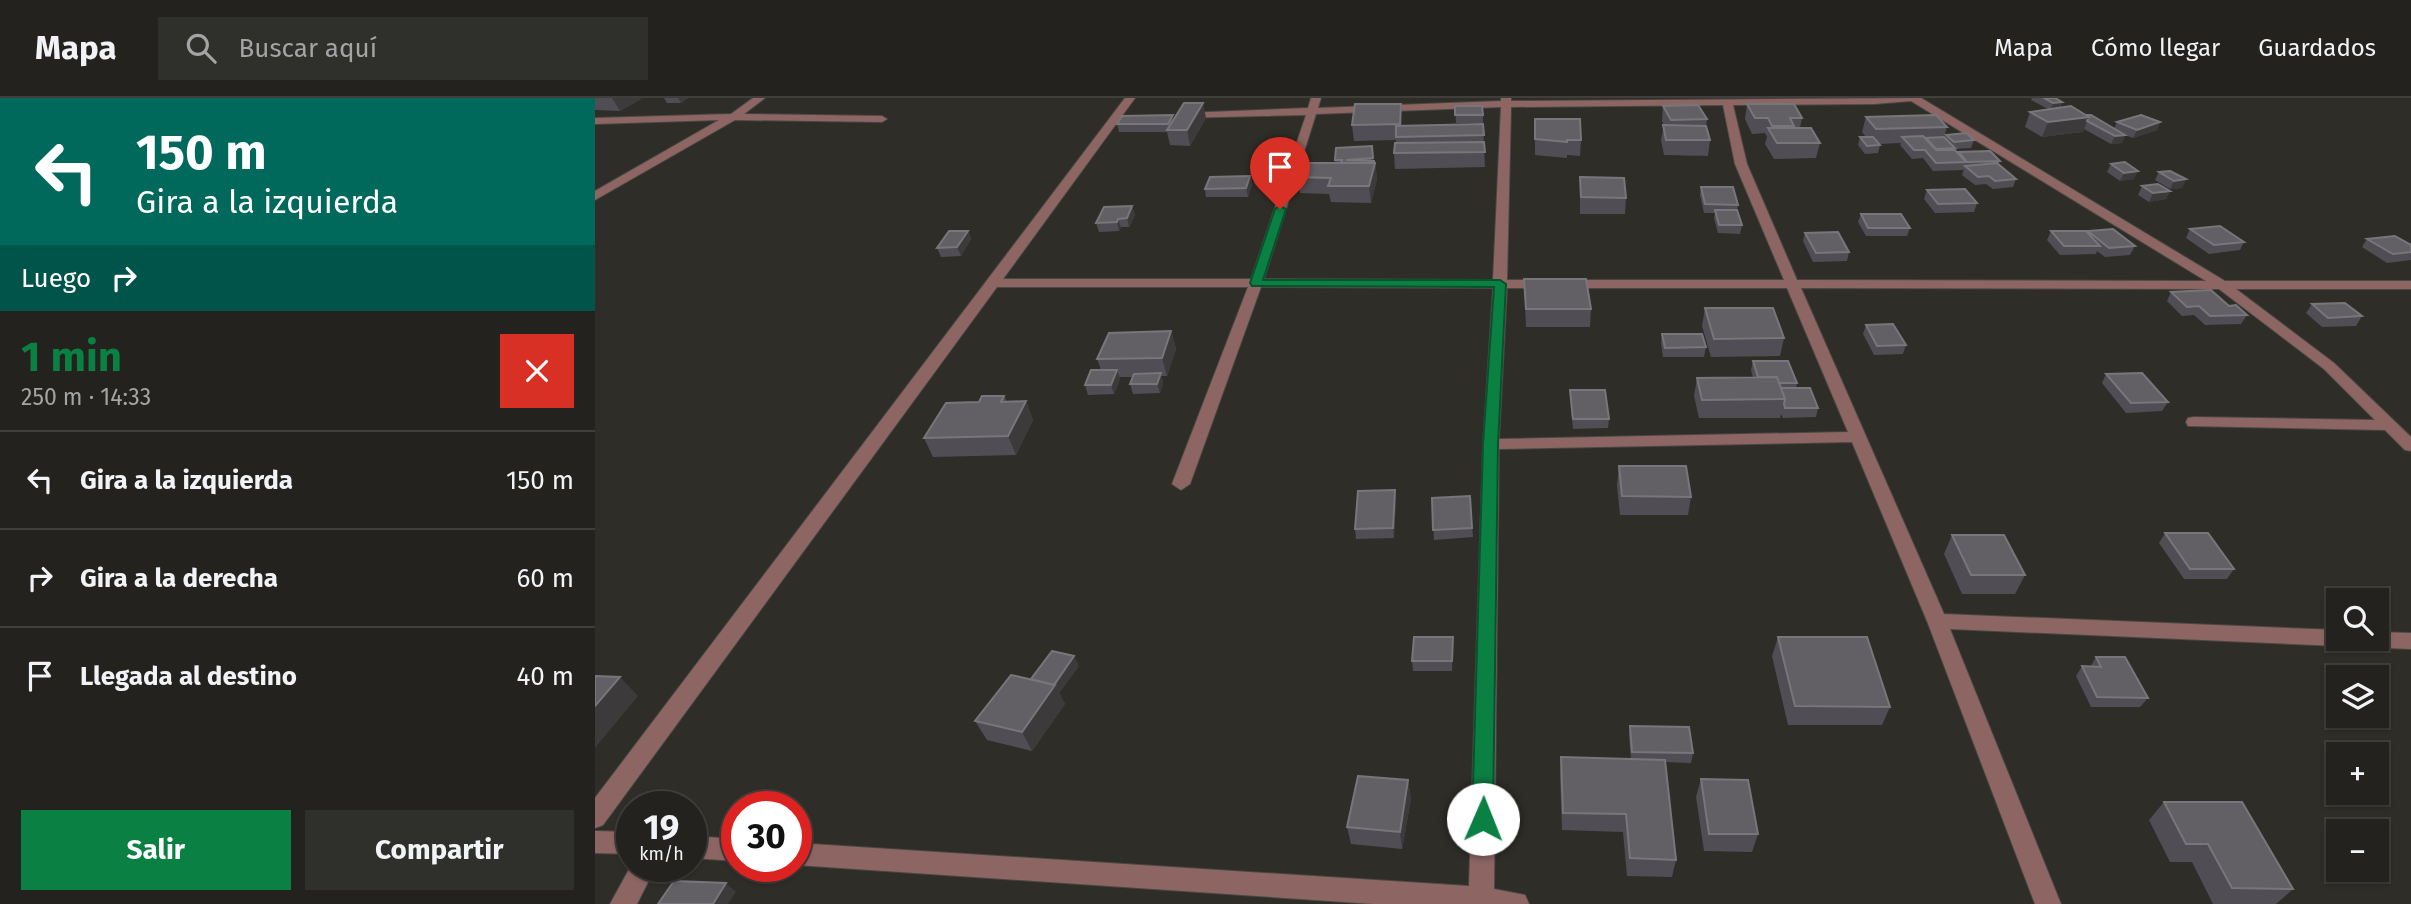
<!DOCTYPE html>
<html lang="es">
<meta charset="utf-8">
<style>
body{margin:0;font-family:"Fira Sans",sans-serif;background:#2f2f2b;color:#f1f3f6;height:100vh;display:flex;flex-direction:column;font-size:26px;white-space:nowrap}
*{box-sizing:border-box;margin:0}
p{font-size:23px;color:#a3a4a4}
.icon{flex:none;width:38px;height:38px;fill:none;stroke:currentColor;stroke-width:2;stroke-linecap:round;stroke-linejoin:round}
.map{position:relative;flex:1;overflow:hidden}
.drawer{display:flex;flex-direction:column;background:#23221e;width:595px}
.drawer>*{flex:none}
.top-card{background:#00695c;color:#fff;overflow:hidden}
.buttons{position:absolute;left:1731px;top:490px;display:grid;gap:14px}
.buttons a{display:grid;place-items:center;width:63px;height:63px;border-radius:0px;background:#23221e;box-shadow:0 2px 5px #0004,0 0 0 2px #403f3c;font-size:35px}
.speed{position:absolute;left:21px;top:693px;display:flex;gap:14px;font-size:35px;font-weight:700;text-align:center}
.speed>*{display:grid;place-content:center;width:91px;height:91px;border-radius:50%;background:#23221e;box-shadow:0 2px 5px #0004,0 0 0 2px #403f3c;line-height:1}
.speed small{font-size:18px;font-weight:400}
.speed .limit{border:10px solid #d22;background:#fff;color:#111}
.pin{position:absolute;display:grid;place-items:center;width:60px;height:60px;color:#fff;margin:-72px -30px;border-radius:50% 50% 50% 0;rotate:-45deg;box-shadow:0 0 7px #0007}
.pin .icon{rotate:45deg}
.me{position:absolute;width:77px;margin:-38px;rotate:1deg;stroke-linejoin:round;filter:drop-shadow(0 0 5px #0008)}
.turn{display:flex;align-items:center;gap:24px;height:147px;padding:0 21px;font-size:32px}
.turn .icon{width:91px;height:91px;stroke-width:2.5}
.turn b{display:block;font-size:49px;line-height:60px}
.then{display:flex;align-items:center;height:66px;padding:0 21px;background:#0003;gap:14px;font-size:26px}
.round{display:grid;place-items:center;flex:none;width:74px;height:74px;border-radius:0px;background:#2f2f2b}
.head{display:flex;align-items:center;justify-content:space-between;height:119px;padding:0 21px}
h1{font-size:42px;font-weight:700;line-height:52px;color:#0b8043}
.cta{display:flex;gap:14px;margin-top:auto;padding:14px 21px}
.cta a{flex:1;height:80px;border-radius:0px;background:#0b8043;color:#fff;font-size:28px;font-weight:700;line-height:80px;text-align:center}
.cta a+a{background:#2f2f2b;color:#f1f3f6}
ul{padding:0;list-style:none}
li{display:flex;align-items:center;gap:21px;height:98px;padding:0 21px;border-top:2px solid #403f3c}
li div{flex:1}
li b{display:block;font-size:26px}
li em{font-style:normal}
header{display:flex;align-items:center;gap:42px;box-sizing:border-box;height:98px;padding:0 35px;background:#23221e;border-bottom:2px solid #403f3c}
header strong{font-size:33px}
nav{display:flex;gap:38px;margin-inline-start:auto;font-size:24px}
.search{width:490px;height:63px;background:#2f2f2b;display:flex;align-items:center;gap:18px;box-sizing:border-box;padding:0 24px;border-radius:0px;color:#a3a4a4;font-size:26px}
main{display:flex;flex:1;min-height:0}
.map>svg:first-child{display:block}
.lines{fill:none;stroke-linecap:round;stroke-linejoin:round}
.minor-casing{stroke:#4a4844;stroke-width:2}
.minor{fill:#8d6663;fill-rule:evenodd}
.wall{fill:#504e54}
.shaded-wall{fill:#3c3a3b}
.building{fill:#626064;stroke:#78767a;stroke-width:2}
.route{fill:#0b8043;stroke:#07532c;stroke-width:2}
</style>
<header>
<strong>Mapa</strong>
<div class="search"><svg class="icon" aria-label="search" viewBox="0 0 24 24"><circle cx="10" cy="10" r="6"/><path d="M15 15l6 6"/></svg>Buscar aquí</div>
<nav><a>Mapa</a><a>Cómo llegar</a><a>Guardados</a></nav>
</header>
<main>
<section class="drawer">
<div class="top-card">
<div class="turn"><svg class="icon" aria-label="left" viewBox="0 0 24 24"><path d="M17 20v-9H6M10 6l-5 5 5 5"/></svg><div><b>150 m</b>Gira a la izquierda</div></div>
<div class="then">Luego<svg class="icon" aria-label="right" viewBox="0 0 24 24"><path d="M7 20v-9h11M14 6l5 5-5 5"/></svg></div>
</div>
<div class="head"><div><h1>1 min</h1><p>250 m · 14:33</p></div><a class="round" style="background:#d93025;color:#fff"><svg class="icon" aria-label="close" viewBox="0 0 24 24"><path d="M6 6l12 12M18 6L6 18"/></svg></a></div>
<ul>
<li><svg class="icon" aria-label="left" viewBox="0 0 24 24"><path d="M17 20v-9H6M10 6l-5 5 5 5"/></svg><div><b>Gira a la izquierda</b></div><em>150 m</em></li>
<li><svg class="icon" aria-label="right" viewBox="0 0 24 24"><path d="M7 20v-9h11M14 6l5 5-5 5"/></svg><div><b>Gira a la derecha</b></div><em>60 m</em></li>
<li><svg class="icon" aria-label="arrive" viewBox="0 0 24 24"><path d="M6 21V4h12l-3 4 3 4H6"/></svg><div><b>Llegada al destino</b></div><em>40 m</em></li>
</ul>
<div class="cta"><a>Salir</a><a>Compartir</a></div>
</section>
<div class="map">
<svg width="1816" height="806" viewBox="0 0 1816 806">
<rect width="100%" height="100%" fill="#2f2d28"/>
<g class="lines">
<g class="minor-casing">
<path id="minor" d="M158,0H170L149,16L287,18L292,21L287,24L140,22L0,102V93L124,22L0,26V20L136,16Z
M530,0H540L408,181H656L711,17L584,20L583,18L588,15L713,10L716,0H726L723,10L906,3V0H916V3L1326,0L1630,183H1816V191H1641L1739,265L1816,339V353L1810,352L1790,332L1593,328L1591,324L1593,320L1599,319L1780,322L1729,271L1624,191L1206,190L1349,516L1743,532V541H1753L1750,546L1743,548L1355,531L1466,806H1440L1332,523L1257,344L904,351L899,791L930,797L934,806H779L201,767V745L874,788L888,346L898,190L666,189L595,386L586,392L577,386L653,189H402L8,727L0,730V700ZM1316,3L1611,183L1202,182L1152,66L1138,7L1279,6ZM1128,7L1140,66L1189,182H912L916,9ZM906,9L898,182L669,181L721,16ZM912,190H1192L1253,334L904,341Z
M1782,534L1816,535V551L1768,549L1761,547L1758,541H1782Z
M0,733L37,734V756L0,755Z
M96,738L142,741V763L96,760Z
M37,766L61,768L42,806H15Z"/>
</g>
<use href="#minor" class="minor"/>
</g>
<path class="wall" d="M0,0H46V1L25,13L0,12Z
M69,0H93L86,5H72Z
M1437,0H1460L1467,4L1465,10L1491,17L1519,31L1522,24H1565L1562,32L1538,40L1530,37L1527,45L1516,46L1489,31L1488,34L1447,39L1430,29L1435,14L1453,11L1436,2Z
M1152,6L1207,20L1205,30L1225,45L1221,60L1179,61L1170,46L1172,39L1170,35L1157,36L1150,21Z
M860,8L888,17V25H861Z
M1068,8L1112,21L1111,28L1115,42L1113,58L1069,57L1066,42L1069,27L1067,23Z
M1271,19L1352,29L1349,39L1350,40L1351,37L1379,42L1376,50L1359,51L1363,55L1364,54L1405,63L1403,67L1421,81L1418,89L1398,91L1391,86L1380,87L1367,77L1369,71L1368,72L1338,73L1328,60L1317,61L1305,47L1306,45L1284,46L1285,47L1283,55L1270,56L1263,47L1265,39H1271L1267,34Z
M611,20L595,48L575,47L572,34H524L522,26L579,21Z
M807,21V28L888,26L890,69L800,71L799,55L801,42L759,43L757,27Z
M940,21L986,42L985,58L972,57V60L940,57Z
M777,48L778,63L780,65L782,81L776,105L736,104L734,96L705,95L703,79L740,65V62Z
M1516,66L1539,81L1525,83L1512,74Z
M1564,74L1591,81L1587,90L1575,91L1560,82Z
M655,78L657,86L653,99H611L610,91Z
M985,79L1031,100L1030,116H985Z
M1547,88L1575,93L1571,101L1554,104L1543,97Z
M1106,89L1143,107L1142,112L1147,127L1145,136L1123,135L1119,120L1120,115H1109L1105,97Z
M1332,92L1382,105L1379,114L1340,115L1329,101Z
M537,108L540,117L534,129H526L524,133L504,134L501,125Z
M1266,116L1315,130L1312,138H1271L1263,124Z
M1595,131L1649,144L1645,152L1614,156L1591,140Z
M373,133L376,141L366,158L346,159L342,150Z
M1456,133L1492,134L1493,133L1540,148L1535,157L1510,159L1502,153L1501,156L1465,157L1452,142Z
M1210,135L1254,154L1252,163L1218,164L1208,143Z
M1772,141L1816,147V162L1792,165L1767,149Z
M929,181L996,211L995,229H931Z
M1576,194L1634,208L1652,217L1646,226L1610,227L1599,217L1587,218L1572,203Z
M1717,206L1767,218L1761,228L1727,229L1711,215Z
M1110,210L1189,240L1185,258L1116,259L1107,228Z
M1271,227L1311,247L1308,256L1279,257L1268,236Z
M576,233L581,251L572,278H566L568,285L565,295L538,296L535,286L538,279H524L525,281L519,296L493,297L490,287L506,272L502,261Z
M1067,236L1111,249L1109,259H1068L1066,245Z
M1158,263L1202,285L1201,290L1223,310L1221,319L1188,320L1186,316L1185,320H1104L1099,298L1102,280H1158L1156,272Z
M1511,276L1573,304L1567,313L1531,315L1507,285Z
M975,292L1014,321L1013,330L978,331L975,301Z
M409,298L412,304L431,303L438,322L421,357L338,359L329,340L384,304Z
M1024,368L1096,399L1093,417H1025L1022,387Z
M875,398L878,439L839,442L837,400Z
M801,402L799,440L761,441L760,431Z
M1570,435L1639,471L1632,481H1589L1564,445Z
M1357,437L1430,477L1420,496H1367L1349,456Z
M858,539L857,573H818L817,563Z
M1183,539L1295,609L1287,627H1193L1177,558Z
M1501,559L1553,600L1545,609H1496L1481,578L1487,568L1495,569Z
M484,568L464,595L470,606L437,653L392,642L380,623L436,581Z
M1035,628L1098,655L1096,665L1070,664L1081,762L1077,779L1032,778L1028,734L967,732L965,678L966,659L1036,661L1034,637Z
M1106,681L1163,736L1157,754L1109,753L1101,699Z
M813,682L816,701L807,751L756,746L752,729Z
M1569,704L1698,791L1681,806H1618L1597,764H1575L1554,722Z"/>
<path class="shaded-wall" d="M17,0H46V1L25,13Z
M83,0H93L86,5Z
M1467,4L1464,11L1455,13L1458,5Z
M608,5L611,20L595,48L592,32Z
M806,6L807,21L806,42L805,26Z
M1494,19L1488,34L1447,39L1453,24Z
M1565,24L1562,32L1538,40L1542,32Z
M1530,37L1527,45L1516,46L1520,38Z
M777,48L778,66L779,63L780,68V65L782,81L776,105L774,88L778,67Z
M1543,73L1539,81L1525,83L1529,75Z
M655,78L657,86L653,99L651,90Z
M1591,81L1587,90L1575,91L1579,83Z
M1575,93L1571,101L1554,104L1558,95Z
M537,108L540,117L534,129L532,120Z
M523,121L526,129L524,133L522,124Z
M373,133L376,141L366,158L362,149Z
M576,233L581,251L572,278L567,260Z
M522,272L525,281L519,296L516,287Z
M566,275L568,285L565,295L562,286Z
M431,303L438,322L421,357L413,338Z
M800,392L801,402L799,440L798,430Z
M479,558L484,568L464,595L470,606L437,653L427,634Z
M25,579L43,598L0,650V608Z
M813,682L816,701L807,751L805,734Z
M131,785L141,794L133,806H118Z"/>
<path class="building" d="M1449,0H1460L1467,4L1458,5Z
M589,5H608L592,32H572Z
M760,6H806L805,26L757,27Z
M1152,6H1199L1207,20H1195L1199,28H1177L1173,20H1160Z
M1103,7L1112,21L1076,22L1068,8Z
M860,8H887L888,17H860Z
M1476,8L1494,19L1453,24L1435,14Z
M578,17L573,26H522L527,18Z
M1341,17L1352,29L1281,31L1271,19Z
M1491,17H1496L1530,37L1520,38L1492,23L1494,19Z
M1546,17L1565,24L1542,32L1522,24Z
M940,21H985L986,42H972V44L940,41Z
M888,26L889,37L801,39V28Z
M1068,27L1111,28L1115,42H1071Z
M1173,30H1216L1225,45H1182Z
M1371,35L1379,42L1359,44L1351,37Z
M1328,38L1341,52H1360L1371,64L1341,65L1330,52H1319L1307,39Z
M1265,39H1278L1285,47L1272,48Z
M1349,39L1360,50L1341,51L1331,40Z
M889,44L890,54L799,55L800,45Z
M777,48L778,60L751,62L779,63V65H746L747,62H740L741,50Z
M1395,53L1405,63L1372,64L1364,54Z
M1530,64L1543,73L1529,75L1516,66Z
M708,65H780L774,88H733L736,80L703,79Z
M1402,65L1421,81L1400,83L1394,78L1383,79L1370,68Z
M1575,73L1591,81L1579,83L1564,74Z
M655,78L651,90L610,91L615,79Z
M985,79L1029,80L1031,100L986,99Z
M1563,86L1575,93L1558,95L1547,88Z
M1106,89H1138L1143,107L1110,106Z
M1370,91L1382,105L1343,106L1332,92Z
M537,108L532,120L523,121L522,124L501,125L509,109Z
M1120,112H1142L1147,127H1124Z
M1266,116H1306L1315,130H1273Z
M1625,128L1649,144L1619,147L1595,131Z
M1518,131L1540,148L1514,150L1493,133Z
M354,133H373L362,149L342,150Z
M1456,133H1491L1505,148H1469Z
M1243,134L1254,154L1221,155L1210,135Z
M1800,138L1816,147V154L1798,156L1772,141Z
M929,181H991L996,211H931Z
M1616,192L1634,208L1641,207L1652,217L1615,218L1604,208L1592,209L1576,194Z
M1750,205L1767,218L1733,220L1717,206Z
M1110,210H1178L1189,240L1119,241Z
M1298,226L1311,247L1282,248L1271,227Z
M576,233L567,260L502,261L514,235Z
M1067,236H1107L1111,249L1070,250Z
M1158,263H1193L1202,285H1184L1182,279H1163Z
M496,272H522L516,287H490Z
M566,275L562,286H535L539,276Z
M1547,275L1573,304L1536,305L1511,276Z
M1182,279L1190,301L1107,302L1102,280Z
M1186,290H1215L1223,310H1190L1189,306L1190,301Z
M975,292H1010L1014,321H978Z
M387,298H409L406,304L431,303L413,338L329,340L351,305L384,304Z
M1024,368H1091L1096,399L1027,398Z
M800,392L798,430L760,431L763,393Z
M875,398L877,430L838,432L837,400Z
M1570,435H1613L1639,471H1595Z
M1357,437H1409L1430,477H1376Z
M819,539H858L857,563H817Z
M1183,539H1272L1295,609L1200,608Z
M457,553L479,558L459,587L436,581Z
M1501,559H1530L1553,600L1502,599L1487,568L1506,569Z
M416,577L460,587L427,634L380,623Z
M0,578L25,579L0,608Z
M1035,628L1094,629L1098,655L1037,654Z
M966,659L1070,662L1081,762L1035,760L1031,716L968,715Z
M763,678L813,682L805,734L752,729Z
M1106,681L1153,682L1163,736H1114Z
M1569,704H1647L1698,791L1637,790L1613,746H1591Z
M79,783L131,785L118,806H63Z"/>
<path class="route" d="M685,108L691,111L668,182H905L911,186L903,346L898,721L895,728L888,731L880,728L877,721L888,346L899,189L657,188L655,185L680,111Z"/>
</svg>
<div class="buttons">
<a><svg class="icon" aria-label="search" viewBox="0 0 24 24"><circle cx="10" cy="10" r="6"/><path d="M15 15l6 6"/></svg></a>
<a><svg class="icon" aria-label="layers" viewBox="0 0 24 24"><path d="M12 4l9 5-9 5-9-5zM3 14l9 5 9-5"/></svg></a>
<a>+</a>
<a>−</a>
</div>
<div class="speed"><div>19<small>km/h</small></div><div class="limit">30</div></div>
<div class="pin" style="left:685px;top:111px;background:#d93025"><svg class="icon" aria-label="arrive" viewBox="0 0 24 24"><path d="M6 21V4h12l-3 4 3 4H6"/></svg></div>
<svg class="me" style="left:888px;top:721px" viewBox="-20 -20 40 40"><circle r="19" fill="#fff"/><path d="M0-13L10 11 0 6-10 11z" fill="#0b8043"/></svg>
</div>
</main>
